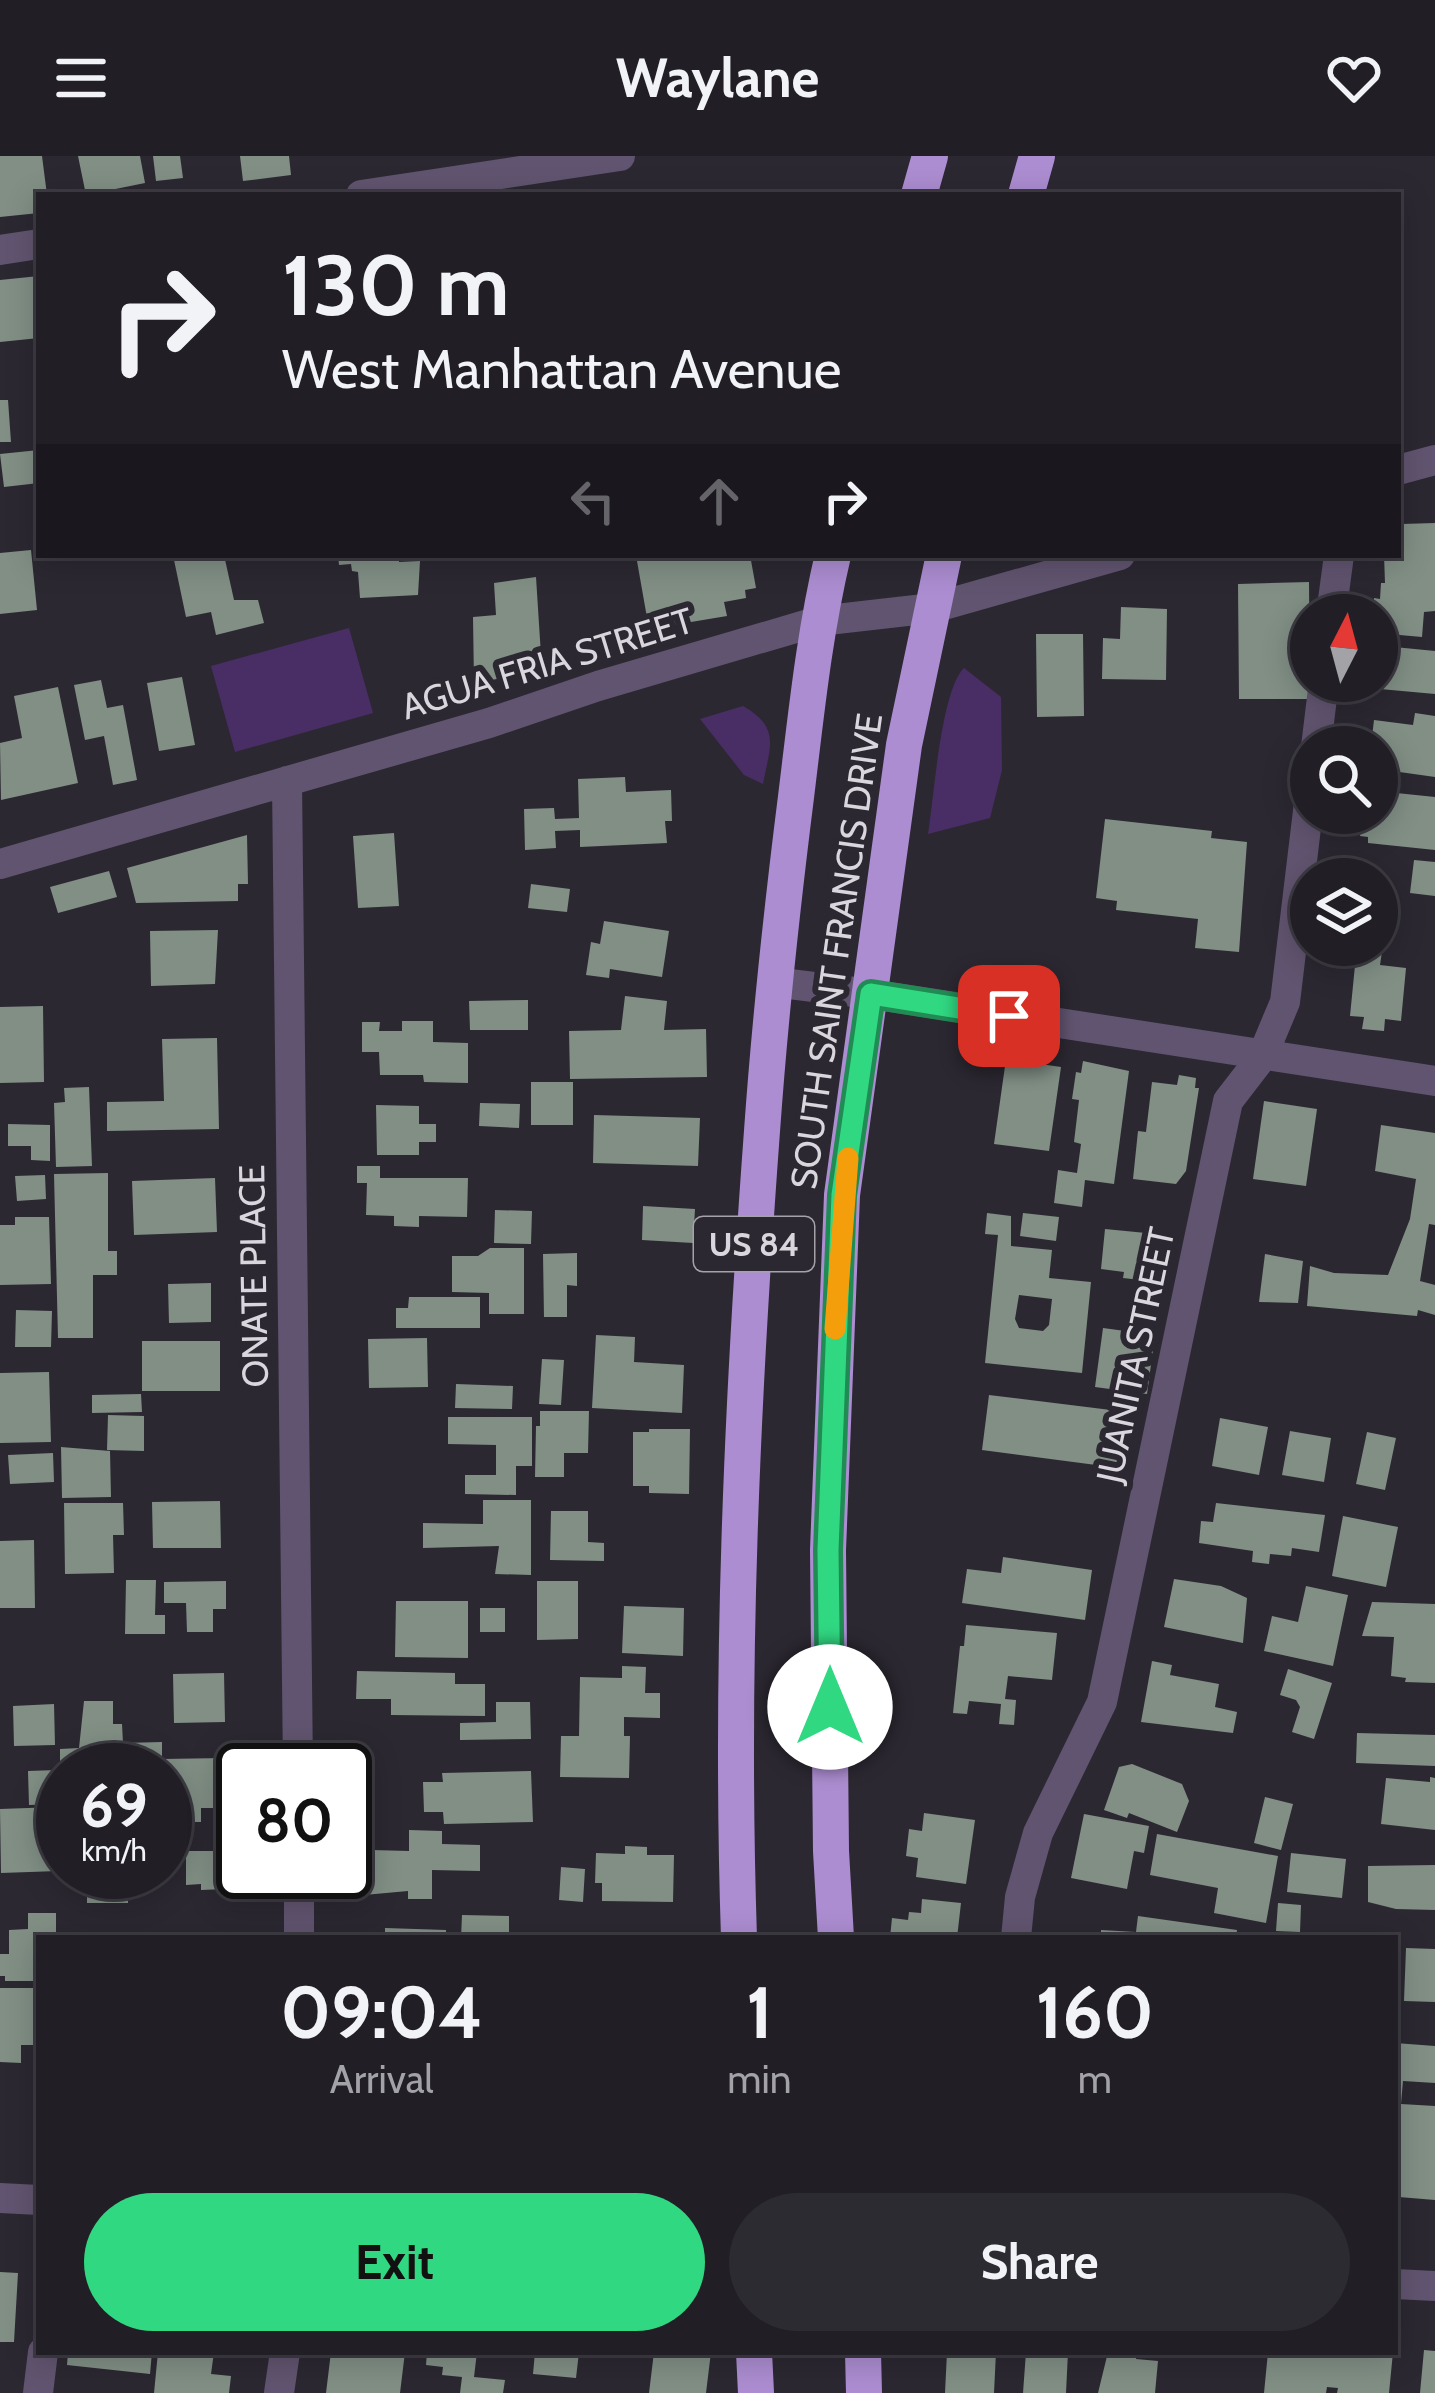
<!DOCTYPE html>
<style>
body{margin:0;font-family:Cabin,sans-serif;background:#2d2b32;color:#f1f3f6;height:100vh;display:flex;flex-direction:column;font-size:45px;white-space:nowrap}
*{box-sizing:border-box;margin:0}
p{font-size:39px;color:#a2a2a7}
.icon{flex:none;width:66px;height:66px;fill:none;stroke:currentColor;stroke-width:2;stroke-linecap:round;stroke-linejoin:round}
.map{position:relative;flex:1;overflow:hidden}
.side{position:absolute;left:36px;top:1779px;width:1362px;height:420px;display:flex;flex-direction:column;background:#211e26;border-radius:0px;box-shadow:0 6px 30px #0003,0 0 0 3px #3e3c43}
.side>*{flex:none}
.guide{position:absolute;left:36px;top:36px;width:1365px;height:366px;border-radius:0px;box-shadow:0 6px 30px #0003,0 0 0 3px #3e3c43;background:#211e26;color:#f1f3f6;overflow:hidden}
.needle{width:78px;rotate:6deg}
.fabs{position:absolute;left:1290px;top:438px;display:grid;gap:24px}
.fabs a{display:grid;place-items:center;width:108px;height:108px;border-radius:50%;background:#211e26;box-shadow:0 6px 30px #0003,0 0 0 3px #3e3c43;font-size:60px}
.speed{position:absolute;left:36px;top:1587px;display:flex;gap:24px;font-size:60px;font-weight:700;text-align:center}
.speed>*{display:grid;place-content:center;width:156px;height:156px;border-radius:50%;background:#211e26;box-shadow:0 6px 30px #0003,0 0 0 3px #3e3c43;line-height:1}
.speed small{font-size:30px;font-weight:400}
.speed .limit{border:6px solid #111;border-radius:18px;background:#fff;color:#111}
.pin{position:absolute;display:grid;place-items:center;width:102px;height:102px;color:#fff;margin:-51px;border-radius:24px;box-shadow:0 6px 18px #0006}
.me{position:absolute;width:132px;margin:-66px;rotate:0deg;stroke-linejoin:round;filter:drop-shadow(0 0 9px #0008)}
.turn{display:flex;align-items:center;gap:42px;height:252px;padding:0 48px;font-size:54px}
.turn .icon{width:156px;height:156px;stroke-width:2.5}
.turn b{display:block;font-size:84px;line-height:102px}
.lanes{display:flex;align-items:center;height:114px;padding:0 48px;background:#0003;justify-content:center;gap:60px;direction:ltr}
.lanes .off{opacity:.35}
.eta{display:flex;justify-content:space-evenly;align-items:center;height:204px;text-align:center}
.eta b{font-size:72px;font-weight:700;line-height:84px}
.button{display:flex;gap:24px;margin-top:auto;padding:24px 48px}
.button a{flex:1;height:138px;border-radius:72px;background:#31d882;color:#111;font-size:48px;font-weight:700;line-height:138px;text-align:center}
.button a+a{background:#2d2b32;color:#f1f3f6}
header{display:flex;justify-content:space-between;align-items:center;height:156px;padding:0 48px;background:#211e26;font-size:54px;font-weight:700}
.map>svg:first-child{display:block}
.green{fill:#492d65}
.building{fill:#818f85;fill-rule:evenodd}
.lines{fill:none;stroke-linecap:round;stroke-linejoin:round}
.minor{stroke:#615470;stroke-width:30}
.highway{stroke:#ac8dd1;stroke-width:36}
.route-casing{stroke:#208c54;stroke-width:30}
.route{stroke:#31d882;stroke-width:21}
.slow{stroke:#f59e0b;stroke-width:21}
.labels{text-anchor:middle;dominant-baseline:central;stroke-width:12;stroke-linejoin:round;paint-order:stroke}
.shield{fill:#2c2832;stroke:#a5a2aa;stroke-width:3}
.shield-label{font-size:33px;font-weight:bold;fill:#d9d6dd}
.street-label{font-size:36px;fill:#d9d6dd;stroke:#2c2832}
</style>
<header><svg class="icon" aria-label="menu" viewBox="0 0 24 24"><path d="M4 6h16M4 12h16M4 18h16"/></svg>Waylane<svg class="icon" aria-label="heart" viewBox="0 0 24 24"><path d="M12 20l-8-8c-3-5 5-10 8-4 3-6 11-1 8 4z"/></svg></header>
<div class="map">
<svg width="1435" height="2237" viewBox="0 0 1435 2237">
<rect width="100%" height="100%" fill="#2c2832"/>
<path class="green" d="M349,472L373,557L235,596L211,510Z
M964,512L1001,541L1002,614L990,662L928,678C934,641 941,534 964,512Z
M743,550C781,572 770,590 763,628L744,619L700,563Z"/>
<path class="building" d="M0,0H42L47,39H39V57L0,61Z
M78,0H140L145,27L86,39Z
M153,0H180L183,22L156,25Z
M240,0H289L291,19L243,25Z
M39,120V182L0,186V124Z
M0,244H8L11,286H0Z
M39,294V327L4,331L0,298Z
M1435,367V455L1424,456L1422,481L1377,477V459H1372L1374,442L1380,443L1381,427H1385L1384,399H1398L1402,368Z
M31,394L37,454L0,458V397Z
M194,399H224L234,444H258L264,467L216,479L211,456L186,461L174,404Z
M338,399H399V406L420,405L418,439L360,442L358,416L352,415L351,408L339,409Z
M662,399H750L756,432L745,434L746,442L724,446L727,460L649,473L637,405Z
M536,421L542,515L474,527L473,461L496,459L494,427Z
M1309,426L1310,543H1239L1238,428Z
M1121,451L1167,453L1166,524L1102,523L1103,482L1120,483Z
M1036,478H1083L1084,560L1037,561Z
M1384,490L1435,495V538L1380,533Z
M182,521L195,589L159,595L147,527Z
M101,524L107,552L123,549L137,624L113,629L104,580L85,584L74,529Z
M58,531L78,627L1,644L0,587L22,582L14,540Z
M1415,557L1435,560V621L1378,613L1382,590L1371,589L1374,564L1413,569Z
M625,621L626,636L671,634L672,665H665L667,687L580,691V674L555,675L556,692L525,694L524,653L554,652L555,663L579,662L578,623Z
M1377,635L1435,641V694L1368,687V681L1360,680L1363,657H1377Z
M1105,663L1212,675L1211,682L1247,686L1239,796L1195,792L1198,763L1116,754L1117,745L1096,742Z
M394,677L399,750L358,752L353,680Z
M247,679L248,728H238V745L136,747L127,712Z
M1414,704L1435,706V740L1410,737Z
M109,715L117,741L58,757L50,731Z
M531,728L570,733L567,756L528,752Z
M604,765L669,775L662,821L610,813L609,822L586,819L591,786L600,788Z
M218,774L215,828L151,830L150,775Z
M1357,789H1383L1380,809L1406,812L1401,865L1385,863L1384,875L1362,873L1364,861L1350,860Z
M625,840L667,845L664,874L706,873L707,921L570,923L569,875L621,874Z
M528,844V874H470L469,845Z
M43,850L44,926L0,927V851Z
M402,865H433V886L468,887V927L424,926L423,919H380L379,896H362V866H380L379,875H402Z
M217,882L219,973L107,975V946L164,945L162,883Z
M1006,903L1061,911L1049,995L994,988Z
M1083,905L1129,915L1114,1028L1085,1024L1082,1051L1054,1047L1058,1014L1077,1017L1081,988L1074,986L1079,944L1072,943L1076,916L1081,917Z
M1179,919L1196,922L1195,932H1199L1186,1015L1176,1028L1133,1023L1138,975L1146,976L1152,926L1177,929Z
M531,926H573V969H531Z
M89,931L92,1010L56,1011L54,947L65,946L64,932Z
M1264,945L1317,953L1306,1030L1253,1023Z
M480,947L520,948L519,972L479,970Z
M376,949L419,950V968H436V986H419V999H377Z
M594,959L700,962L698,1010L593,1007Z
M8,968L50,969V1005L31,1004V990H8Z
M1381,969L1435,977V1069L1429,1068L1420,1125L1435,1129V1159L1418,1154L1417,1160L1307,1150L1310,1110L1334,1117L1388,1119L1410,1063L1416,1023L1375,1015Z
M357,1010H380V1022H468L467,1061L419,1060V1071L394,1070V1060L366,1059L367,1027H357Z
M108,1017V1095H117V1119H93V1182H58L54,1018Z
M45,1019L46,1043L17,1045L15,1020Z
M215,1022L217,1076L134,1079L132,1025Z
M643,1050L695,1053L693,1087L642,1084Z
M495,1054L532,1055L531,1088L494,1087Z
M987,1057L1011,1060V1090L1052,1094L1049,1122L1091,1126L1082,1217L985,1207L998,1079L985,1078ZM1019,1139L1052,1143L1049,1169L1043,1175L1019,1172L1015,1163Z
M1023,1057L1059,1061L1056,1085L1020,1080Z
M15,1061H49L51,1128L0,1129V1069H15Z
M1105,1073L1146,1077L1144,1090L1170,1093L1166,1127L1123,1122L1124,1116L1101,1113Z
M490,1092H524V1158H489V1137L452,1136V1100H478Z
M577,1097V1130L567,1129V1161H544L543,1098Z
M1265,1098L1303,1105L1298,1147L1259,1146Z
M211,1127V1166L169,1167L168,1128Z
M409,1141H480V1172H396V1152H408Z
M16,1154L52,1155L51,1191H15Z
M1103,1172L1155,1179L1147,1238L1095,1231Z
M596,1179L635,1181L634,1206L684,1209L682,1257L592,1252Z
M427,1182L428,1231L369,1232L368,1183Z
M142,1185H220V1235H142Z
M542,1203L564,1204L561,1249L539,1248Z
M49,1216L51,1286L0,1287V1217Z
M456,1228L513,1230L512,1253L455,1252Z
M141,1238L142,1256L92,1257V1239Z
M989,1239L1127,1256L1119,1312L982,1294Z
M540,1255H589L588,1297H564V1321H535L536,1270H540Z
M108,1259L144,1260V1295L107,1294Z
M448,1261H532V1310H516V1339L465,1338V1319H496V1289L448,1288Z
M1220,1262L1268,1271L1259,1319L1212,1310Z
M649,1273H690L689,1338L649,1337V1330H633V1276H649Z
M1290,1275L1331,1282L1324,1326L1282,1319Z
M1367,1276L1396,1282L1385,1334L1356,1328Z
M61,1291L110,1295L111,1341L62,1342Z
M53,1297L54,1326L10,1328L8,1299Z
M483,1344H531V1419L495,1418L499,1390L423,1392V1367L483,1368Z
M220,1345L221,1392H153L152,1346Z
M64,1347H123L124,1379H113L114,1417L65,1418Z
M1216,1347L1325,1359L1319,1396L1292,1392L1291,1400L1270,1398L1269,1408L1252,1406L1253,1395L1199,1387L1201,1365L1213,1366Z
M551,1355H588V1386L604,1387V1405L550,1404Z
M1343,1360L1398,1371L1386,1431L1332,1420Z
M34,1384L35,1452H0V1385Z
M1003,1401L1092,1414L1085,1464L962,1447L967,1413L1001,1417Z
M1174,1423L1221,1430L1247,1442L1243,1487L1164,1471Z
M126,1424H156L155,1459H165V1478H125Z
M226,1425V1453H213V1476H187L186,1447H164V1426Z
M537,1425H578V1483L537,1484Z
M1306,1430L1348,1439L1333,1510L1264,1495L1272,1460L1298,1466Z
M396,1445H468V1502L395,1501Z
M1372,1446L1435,1448V1527L1405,1526L1406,1522L1391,1520L1394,1481L1362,1480Z
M624,1450L684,1452L683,1500L622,1497Z
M480,1452H505V1476H480Z
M966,1469L1057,1477L1052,1524L1008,1520L1005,1543L1016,1544L1014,1569L999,1568L1001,1548L969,1545L967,1558L953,1557L960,1490H964Z
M1152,1505L1172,1509L1170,1519L1219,1528L1215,1551L1237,1556L1233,1577L1141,1566Z
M622,1510L646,1511L645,1537H660V1562L624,1561V1580H630L629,1622L560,1621L561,1580H579L580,1521L622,1522Z
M1288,1513L1332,1527L1314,1583L1292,1576L1300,1551L1296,1544L1280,1539Z
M357,1515L455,1517V1528H485V1560L391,1559V1543H356Z
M224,1517L225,1566L174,1567L173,1518Z
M84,1545H113V1568H122L123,1587L162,1586V1603L225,1602L226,1652H201V1666H179L178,1654H165V1614H60V1593L79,1592Z
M496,1546H530L531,1583L460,1584V1567L496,1566Z
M54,1548L55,1589L14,1590L13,1550Z
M1357,1577L1435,1579V1610L1356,1607Z
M1132,1608L1182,1628L1189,1645L1177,1676L1129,1657L1127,1662L1104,1654L1119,1611Z
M57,1614L58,1648L29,1649L28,1615Z
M531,1615L533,1666L444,1668L443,1656H424L423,1626H443L442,1617Z
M1430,1621L1435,1622V1674L1381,1668L1386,1622L1430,1626Z
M1265,1641L1293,1648L1281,1694L1254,1687Z
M56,1651L58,1715L1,1717L0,1653Z
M924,1657L975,1664L966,1728L916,1721L918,1702L906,1700L909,1673L922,1675Z
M1084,1658L1149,1670L1144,1697L1134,1695L1127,1733L1071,1722Z
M409,1674L442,1675V1688L480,1689V1715L432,1714V1743H408V1735L364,1739L365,1715H371V1694L409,1695Z
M1157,1678L1278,1700L1266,1767L1214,1757L1218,1732L1150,1719Z
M625,1690L647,1691V1699H674L673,1746L602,1745V1727H595L596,1697L625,1698Z
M186,1695H225L226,1733L201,1734V1728L186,1729Z
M1291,1697L1346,1703L1342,1742L1287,1736Z
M1435,1709V1754L1396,1753L1368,1746V1710Z
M561,1711L585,1713L583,1746L559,1744Z
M87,1716H142V1732H128V1747H87Z
M922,1743L961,1747L957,1782H890L892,1762L908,1764L909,1756L921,1757Z
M1278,1747L1301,1749L1300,1776L1276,1775Z
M28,1757H56V1782H39V1825H5V1820H0V1798H9V1774L28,1773Z
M462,1759L509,1760V1782H461Z
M1138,1760L1237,1774L1236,1782H1101V1774L1136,1776Z
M385,1772L446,1774V1782H385Z
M1406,1792L1435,1793V1846L1404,1845Z
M0,1832H39V1889H21V1907L0,1906Z
M1395,1887L1435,1890V1927L1403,1925L1401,1948L1435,1950V2044L1399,2041L1398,2050H1395L1399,1977L1395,1976Z
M0,2116L18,2117L14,2186H0Z
M1424,2194L1435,2195V2237H1420Z
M68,2196H152L150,2218L67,2209Z
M158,2196H214L211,2218L231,2220L229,2237H154Z
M331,2196H405L400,2237H326Z
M427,2196H477L474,2221L505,2224L503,2237H460L462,2221L442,2219L443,2211L426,2209Z
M535,2196H579L576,2222L533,2218Z
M654,2196H711L706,2237H649Z
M947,2196H996L994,2237H945Z
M1026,2196H1068L1066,2237H1023Z
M1108,2196H1137L1136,2203L1158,2205L1155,2237H1098Z
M1268,2196H1393L1389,2237H1337L1338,2232L1327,2231L1326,2237H1264Z"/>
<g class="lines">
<path class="minor" d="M361,39L620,0
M0,94L39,88
M1398,314L1435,304
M1331,459L1339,399
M1316,591L1324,525
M287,625L298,1614
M0,708L489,567L598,530L819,465L933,452L1120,399
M773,826L871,838L1435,925
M299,1716V1782
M1016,1782L1020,1741L1038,1677L1102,1546L1228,945L1262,901L1285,846L1311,630
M0,2042L39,2044
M1395,2128L1435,2130
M38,2237L43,2196
M279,2237L285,2196"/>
<path class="highway" d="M919,39L930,0
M1026,39L1037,0
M739,1782C730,1512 742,1245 762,975C770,863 782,752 796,641C806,560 814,479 833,399
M836,1782L831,1695L828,1394L842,1039L904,589L944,399
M754,2196L756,2237
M863,2196L864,2237"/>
</g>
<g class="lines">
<g class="route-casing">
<path id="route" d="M830,1551L828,1394L842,1039L871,838L1009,860"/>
</g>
<use href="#route" class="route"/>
<path class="slow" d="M835,1173L848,1002"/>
</g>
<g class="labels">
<rect class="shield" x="694" y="1061" width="120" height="54" rx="9"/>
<g class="shield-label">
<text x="754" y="1088">US 84</text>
</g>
<g class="street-label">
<text transform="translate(547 507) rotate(-17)">AGUA FRIA STREET</text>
<text transform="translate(836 795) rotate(-82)">SOUTH SAINT FRANCIS DRIVE</text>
<text transform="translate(253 1120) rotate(-91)">ONATE PLACE</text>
<text transform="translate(1135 1199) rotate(-78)">JUANITA STREET</text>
</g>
</g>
</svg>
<div class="fabs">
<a><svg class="needle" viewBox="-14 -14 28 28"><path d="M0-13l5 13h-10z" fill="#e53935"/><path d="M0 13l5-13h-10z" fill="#a2a2a7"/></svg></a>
<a><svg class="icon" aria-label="search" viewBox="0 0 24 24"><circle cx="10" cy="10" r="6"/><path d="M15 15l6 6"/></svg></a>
<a><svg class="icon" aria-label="layers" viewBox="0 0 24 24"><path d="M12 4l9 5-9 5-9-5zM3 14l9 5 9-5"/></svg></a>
</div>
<div class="speed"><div>69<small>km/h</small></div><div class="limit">80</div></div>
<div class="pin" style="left:1009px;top:860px;background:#d93025"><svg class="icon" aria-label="arrive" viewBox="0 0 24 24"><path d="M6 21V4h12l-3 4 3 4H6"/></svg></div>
<svg class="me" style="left:830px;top:1551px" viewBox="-20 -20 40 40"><circle r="19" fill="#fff"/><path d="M0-13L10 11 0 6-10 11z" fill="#31d882"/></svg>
<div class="guide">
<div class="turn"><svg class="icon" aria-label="right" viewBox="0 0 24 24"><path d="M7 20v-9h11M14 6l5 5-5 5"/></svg><div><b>130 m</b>West Manhattan Avenue</div></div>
<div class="lanes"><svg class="icon off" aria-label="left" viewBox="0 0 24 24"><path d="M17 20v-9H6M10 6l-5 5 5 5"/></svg><svg class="icon off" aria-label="ahead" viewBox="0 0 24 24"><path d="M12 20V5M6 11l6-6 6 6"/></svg><svg class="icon" aria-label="right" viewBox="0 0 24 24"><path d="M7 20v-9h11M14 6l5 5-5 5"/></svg></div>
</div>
<section class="side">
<div class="eta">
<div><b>09:04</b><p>Arrival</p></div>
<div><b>1</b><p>min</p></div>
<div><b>160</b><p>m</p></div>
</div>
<div class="button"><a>Exit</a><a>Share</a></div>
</section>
</div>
